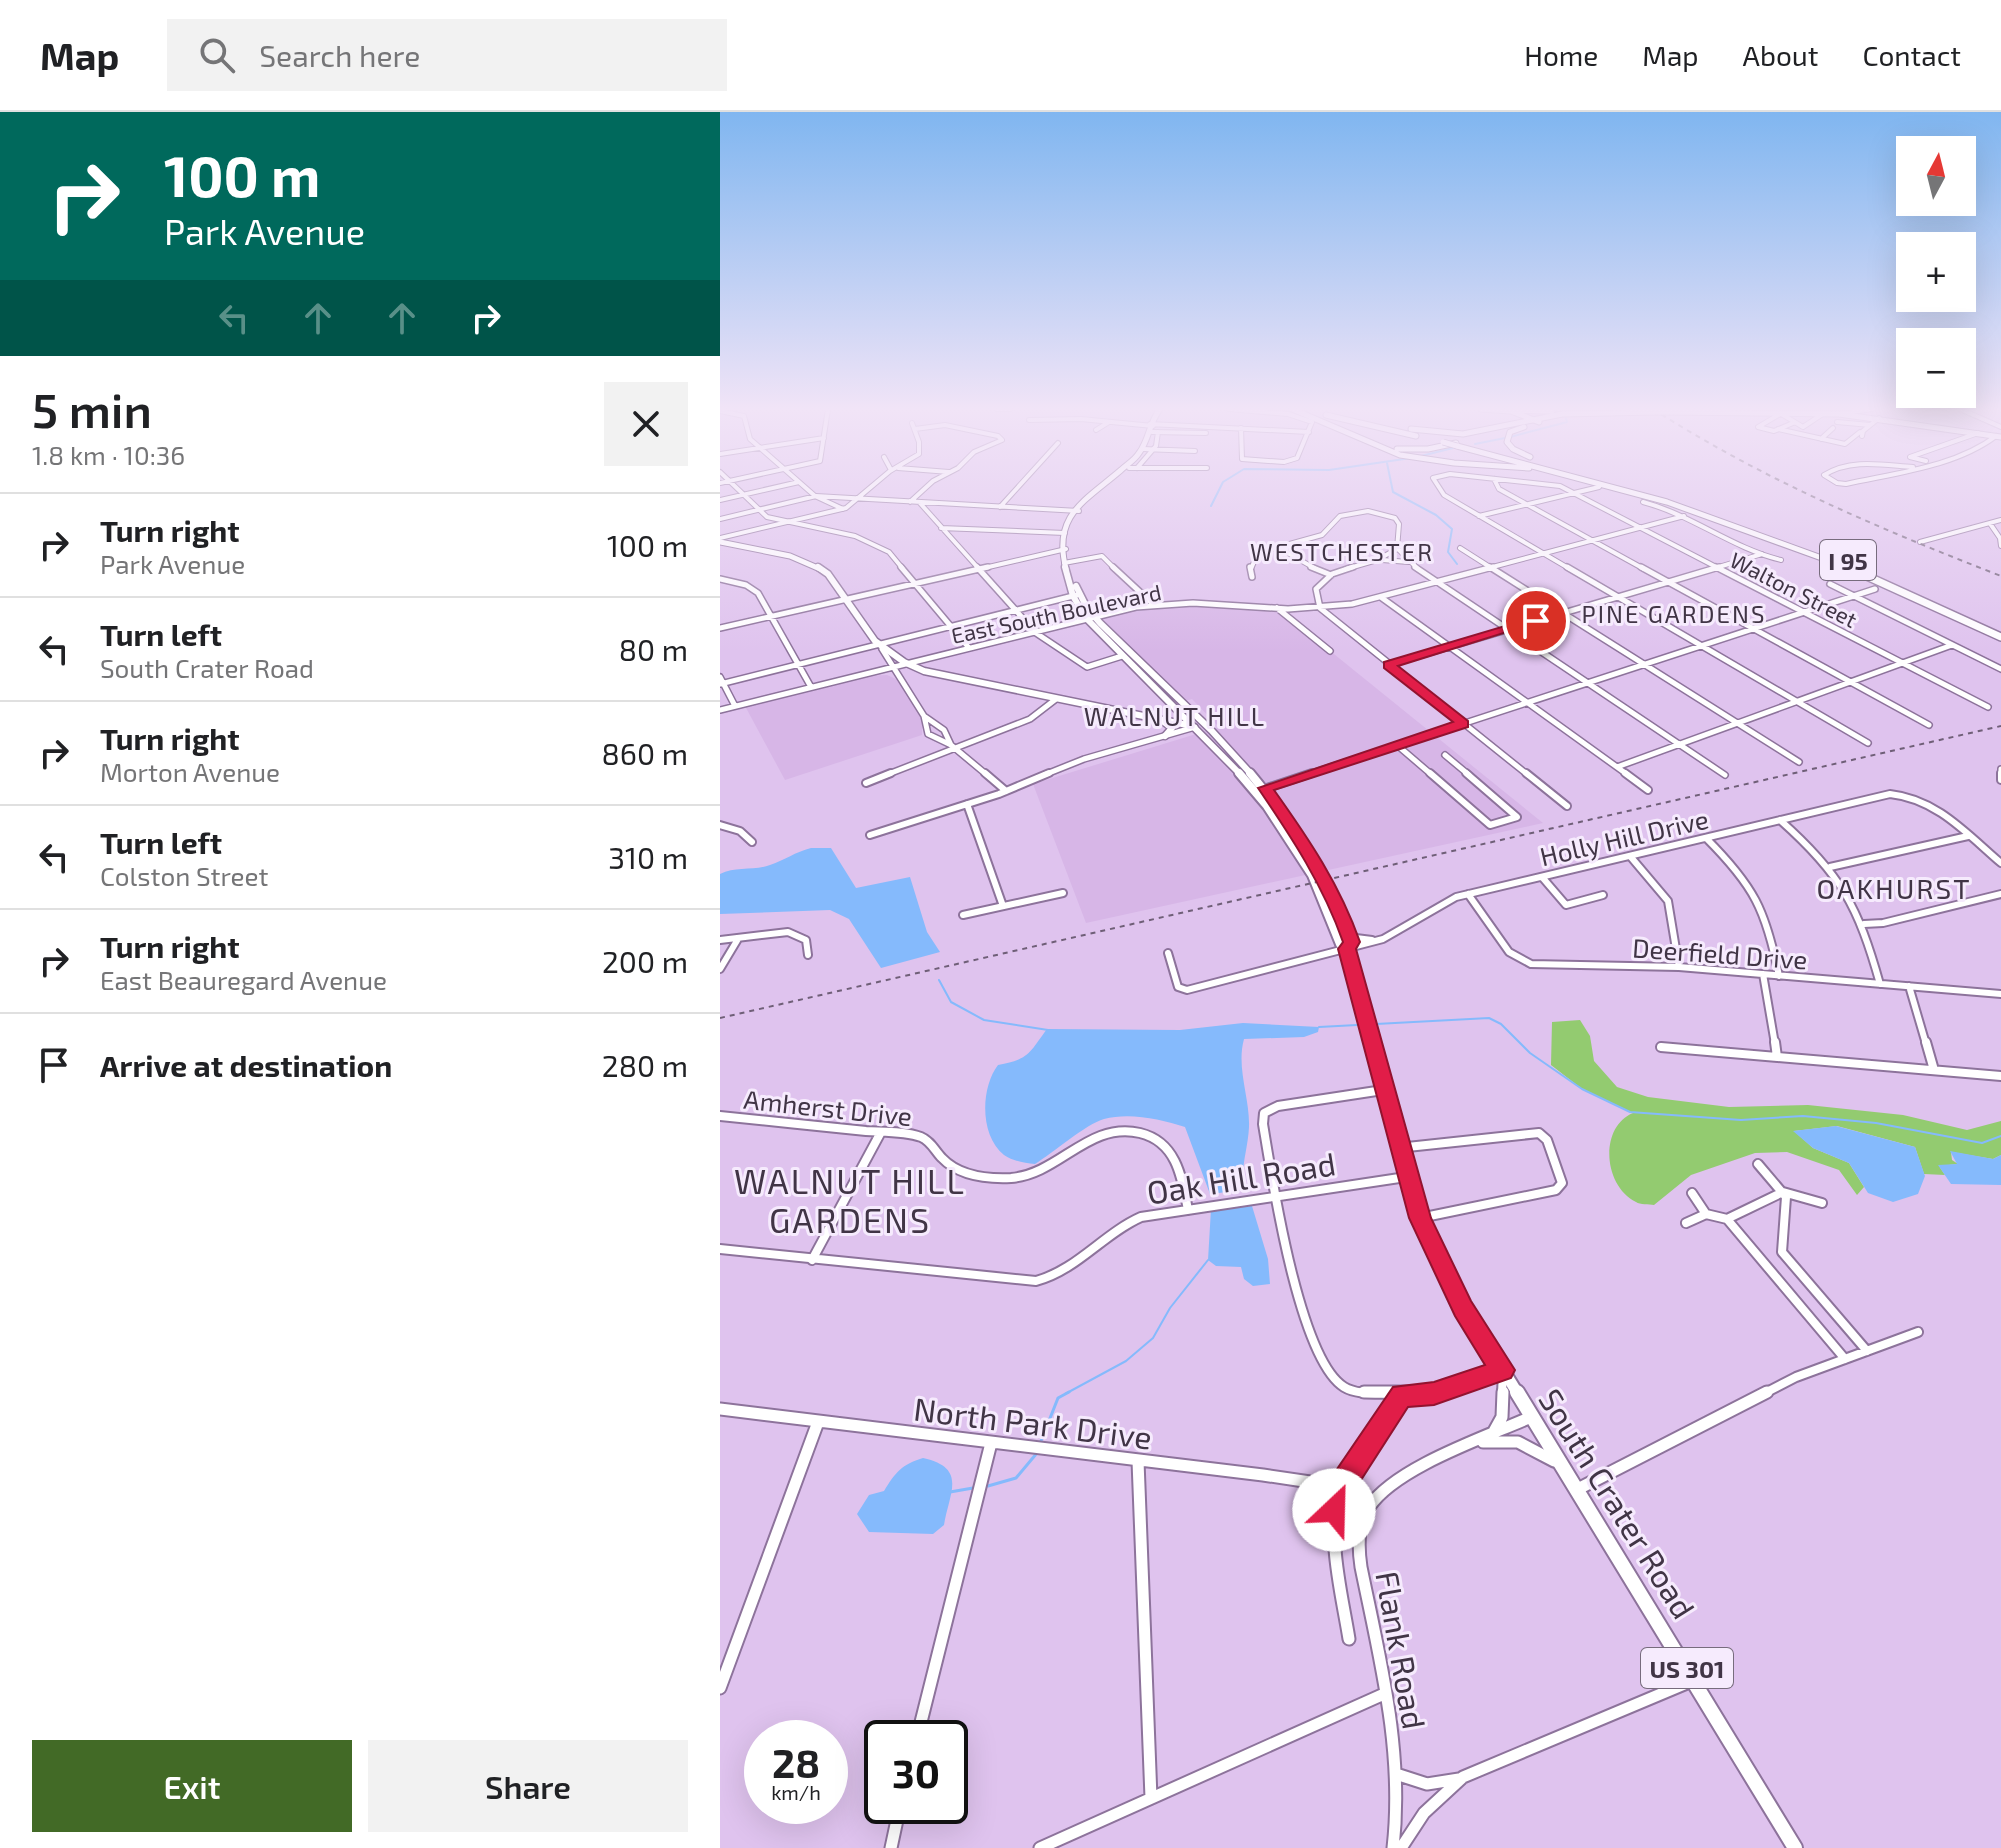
<!DOCTYPE html>
<meta charset="utf-8">
<style>
body{margin:0;font-family:"Exo 2",sans-serif;background:#f2f2f2;color:#202124;height:100vh;display:flex;flex-direction:column;font-size:30px;white-space:nowrap}
*{box-sizing:border-box;margin:0}
p{font-size:26px;color:#757577}
.icon{flex:none;width:44px;height:44px;fill:none;stroke:currentColor;stroke-width:2;stroke-linecap:round;stroke-linejoin:round}
.map{position:relative;flex:1;overflow:hidden}
.panel{display:flex;flex-direction:column;background:#fff;width:720px}
.panel>*{flex:none}
.hud{background:#00695c;color:#fff;overflow:hidden}
.needle{width:52px;rotate:7deg}
.fabs{position:absolute;left:1176px;top:24px;display:grid;gap:16px}
.fabs a{display:grid;place-items:center;width:80px;height:80px;border-radius:0px;background:#fff;box-shadow:0 8px 32px #0002;font-size:40px}
.speed{position:absolute;left:24px;top:1608px;display:flex;gap:16px;font-size:40px;font-weight:700;text-align:center}
.speed>*{display:grid;place-content:center;width:104px;height:104px;border-radius:50%;background:#fff;box-shadow:0 8px 32px #0002;line-height:1}
.speed small{font-size:20px;font-weight:400}
.speed .limit{border:4px solid #111;border-radius:12px;background:#fff;color:#111}
.pin{position:absolute;display:grid;place-items:center;width:68px;height:68px;color:#fff;margin:-34px;border:4px solid #fff;border-radius:50%;box-shadow:0 2px 8px #0007}
.me{position:absolute;width:88px;margin:-44px;rotate:24deg;stroke-linejoin:round;filter:drop-shadow(0 0 6px #0008)}
.turn{display:flex;align-items:center;gap:28px;height:168px;padding:0 32px;font-size:36px}
.turn .icon{width:104px;height:104px;stroke-width:2.5}
.turn b{display:block;font-size:56px;line-height:68px}
.lanes{display:flex;align-items:center;height:76px;padding:0 32px;background:#0003;justify-content:center;gap:40px;direction:ltr}
.lanes .off{opacity:.35}
.round{display:grid;place-items:center;flex:none;width:84px;height:84px;border-radius:0px;background:#f2f2f2}
.overview{display:flex;align-items:center;justify-content:space-between;height:136px;padding:0 32px}
h1{font-size:48px;font-weight:600;line-height:60px}
.cta{display:flex;gap:16px;margin-top:auto;padding:16px 32px}
.cta a{flex:1;height:92px;border-radius:0px;background:#426a26;color:#fff;font-size:32px;font-weight:600;line-height:92px;text-align:center}
.cta a+a{background:#f2f2f2;color:#202124}
ul{padding:0;list-style:none}
li{display:flex;align-items:center;gap:24px;height:104px;padding:0 32px;border-top:2px solid #e0e0e0}
li div{flex:1}
li b{display:block;font-size:30px}
li em{font-style:normal}
header{display:flex;align-items:center;gap:48px;box-sizing:border-box;height:112px;padding:0 40px;background:#fff;border-bottom:2px solid #e0e0e0}
header strong{font-size:38px}
nav{display:flex;gap:44px;margin-inline-start:auto;font-size:28px}
.search{width:560px;height:72px;background:#f2f2f2;display:flex;align-items:center;gap:20px;box-sizing:border-box;padding:0 28px;border-radius:0px;color:#757577;font-size:30px}
main{display:flex;flex:1;min-height:0}
.map>svg:first-child{display:block}
.built{fill:#d7b6e7}
.green{fill:#93cb70}
.water{fill:#85bafc}
.lines{fill:none;stroke-linecap:round;stroke-linejoin:round}
.stream-far1{stroke:#85bafc;stroke-width:2}
.stream{stroke:#85bafc;stroke-width:3}
.minor-far4-casing{stroke:#8d739b;stroke-width:6}
.minor-far3-casing{stroke:#8d739b;stroke-width:8}
.minor-far2-casing{stroke:#8d739b;stroke-width:10}
.minor-far1-casing{stroke:#8d739b;stroke-width:12}
.minor-casing{stroke:#8d739b;stroke-width:15}
.major-far4-casing{stroke:#8d739b;stroke-width:7}
.major-far3-casing{stroke:#8d739b;stroke-width:9}
.major-far2-casing{stroke:#8d739b;stroke-width:12}
.major-far1-casing{stroke:#8d739b;stroke-width:15}
.major-casing{stroke:#8d739b;stroke-width:18}
.highway-far1-casing{stroke:#8d739b;stroke-width:7}
.highway-casing{stroke:#8d739b;stroke-width:10}
.minor-far4{stroke:#fff;stroke-width:4}
.minor-far3{stroke:#fff;stroke-width:5}
.minor-far2{stroke:#fff;stroke-width:6}
.minor-far1{stroke:#fff;stroke-width:8}
.minor{stroke:#fff;stroke-width:11}
.major-far4{stroke:#fff;stroke-width:5}
.major-far3{stroke:#fff;stroke-width:6}
.major-far2{stroke:#fff;stroke-width:8}
.major-far1{stroke:#fff;stroke-width:11}
.major{stroke:#fff;stroke-width:14}
.highway-far1{stroke:#fff;stroke-width:5}
.highway{stroke:#fff;stroke-width:7}
.rail{stroke:#6f5f77;stroke-width:2;stroke-dasharray:5 5;stroke-linecap:butt}
.highway-bridge-casing{stroke:#8d739b;stroke-width:7;stroke-linecap:butt}
.highway-bridge{stroke:#fff;stroke-width:5}
.route{fill:#e11d48;stroke:#92132f;stroke-width:2}
.labels{text-anchor:middle;dominant-baseline:central;stroke-width:6;stroke-linejoin:round;paint-order:stroke}
.far-street-label{font-size:22px;fill:#413546;stroke:#f6ebfd}
.far-neighbourhood-label{font-size:24px;letter-spacing:2px;fill:#413546;stroke:#f6ebfd}
.shield{fill:#f6ebfd;stroke:#776c7d;stroke-width:2}
.shield-label{font-size:24px;font-weight:bold;fill:#413546}
.far-quarter-label{font-size:26px;letter-spacing:2px;fill:#413546;stroke:#f6ebfd}
.street-label{font-size:26px;fill:#413546;stroke:#f6ebfd}
.neighbourhood-label{font-size:28px;letter-spacing:2px;fill:#413546;stroke:#f6ebfd}
.near-street-label{font-size:32px;fill:#413546;stroke:#f6ebfd}
.near-neighbourhood-label{font-size:34px;letter-spacing:2px;fill:#413546;stroke:#f6ebfd}
</style>
<header>
<strong>Map</strong>
<div class="search"><svg class="icon" aria-label="search" viewBox="0 0 24 24"><circle cx="10" cy="10" r="6"/><path d="M15 15l6 6"/></svg>Search here</div>
<nav><a>Home</a><a>Map</a><a>About</a><a>Contact</a></nav>
</header>
<main>
<section class="panel">
<div class="hud">
<div class="turn"><svg class="icon" aria-label="right" viewBox="0 0 24 24"><path d="M7 20v-9h11M14 6l5 5-5 5"/></svg><div><b>100 m</b>Park Avenue</div></div>
<div class="lanes"><svg class="icon off" aria-label="left" viewBox="0 0 24 24"><path d="M17 20v-9H6M10 6l-5 5 5 5"/></svg><svg class="icon off" aria-label="ahead" viewBox="0 0 24 24"><path d="M12 20V5M6 11l6-6 6 6"/></svg><svg class="icon off" aria-label="ahead" viewBox="0 0 24 24"><path d="M12 20V5M6 11l6-6 6 6"/></svg><svg class="icon" aria-label="right" viewBox="0 0 24 24"><path d="M7 20v-9h11M14 6l5 5-5 5"/></svg></div>
</div>
<div class="overview"><div><h1>5 min</h1><p>1.8 km · 10:36</p></div><a class="round"><svg class="icon" aria-label="close" viewBox="0 0 24 24"><path d="M6 6l12 12M18 6L6 18"/></svg></a></div>
<ul>
<li><svg class="icon" aria-label="right" viewBox="0 0 24 24"><path d="M7 20v-9h11M14 6l5 5-5 5"/></svg><div><b>Turn right</b><p>Park Avenue</p></div><em>100 m</em></li>
<li><svg class="icon" aria-label="left" viewBox="0 0 24 24"><path d="M17 20v-9H6M10 6l-5 5 5 5"/></svg><div><b>Turn left</b><p>South Crater Road</p></div><em>80 m</em></li>
<li><svg class="icon" aria-label="right" viewBox="0 0 24 24"><path d="M7 20v-9h11M14 6l5 5-5 5"/></svg><div><b>Turn right</b><p>Morton Avenue</p></div><em>860 m</em></li>
<li><svg class="icon" aria-label="left" viewBox="0 0 24 24"><path d="M17 20v-9H6M10 6l-5 5 5 5"/></svg><div><b>Turn left</b><p>Colston Street</p></div><em>310 m</em></li>
<li><svg class="icon" aria-label="right" viewBox="0 0 24 24"><path d="M7 20v-9h11M14 6l5 5-5 5"/></svg><div><b>Turn right</b><p>East Beauregard Avenue</p></div><em>200 m</em></li>
<li><svg class="icon" aria-label="arrive" viewBox="0 0 24 24"><path d="M6 21V4h12l-3 4 3 4H6"/></svg><div><b>Arrive at destination</b></div><em>280 m</em></li>
</ul>
<div class="cta"><a>Exit</a><a>Share</a></div>
</section>
<div class="map">
<svg width="1281" height="1736" viewBox="0 0 1281 1736">
<rect width="100%" height="100%" fill="#dfc3ee"/>
<path class="built" d="M450,491L557,496L823,711L366,811L313,672L499,615L472,587L462,590L374,505Z
M167,563L176,567L202,605V623L65,668L25,594L144,564Z"/>
<path class="green" d="M860,908L870,924L874,949L897,975L928,985L1009,995L1088,993L1183,1003L1247,1018L1281,1009V1043L1273,1047L1231,1040L1232,1048L1238,1052L1219,1054L1225,1063L1204,1062L1195,1035L1117,1014L1074,1019L1093,1036L1129,1051L1144,1075L1137,1083L1119,1058L1067,1040L1035,1041L971,1063L934,1093C929,1092 920,1093 916,1090C883,1074 879,1015 913,1001L862,977L831,953L832,910Z"/>
<path class="water" d="M91,736H111L136,776L190,765L207,820L220,840L161,856L129,807L110,798L0,802V762C16,754 34,759 50,753C65,748 75,740 91,736Z
M523,911L599,915L598,920L584,925L524,927C516,956 530,986 529,1015C528,1037 520,1056 524,1078L490,1082L465,1015C441,1007 409,1000 384,1007C366,1012 333,1041 315,1052C304,1051 293,1049 284,1043C259,1023 261,975 278,953C310,947 309,941 327,917L460,918Z
M1116,1014L1195,1035L1205,1064L1198,1082L1173,1090L1148,1081L1129,1051L1093,1036L1073,1019Z
M1230,1039L1273,1047L1281,1043V1073L1231,1072L1218,1053L1237,1052Z
M532,1094L548,1147L550,1172L533,1174L524,1167L521,1155L496,1154L488,1148L491,1097Z
M203,1346C248,1356 229,1381 224,1413L213,1422L149,1420L137,1402L149,1383L164,1379C175,1361 182,1352 203,1346Z"/>
<g class="lines">
<path class="stream-far1" d="M790,325L847,310L846,306
M755,332L785,326
M701,344L733,336
M667,351L673,380L716,403L732,417L728,440L737,452
M491,394L503,370L524,357L609,358L691,346
M219,868L231,890L264,908L328,918
M656,912L769,906L781,912L810,941L862,977L910,1000L1021,1008L1083,1004L1156,1011L1262,1031L1281,1024
M599,915L637,913
M345,1282L406,1249L433,1226L450,1196L488,1148"/>
<path class="stream" d="M321,1329L338,1286L349,1280
M268,1374L296,1366L317,1341
M230,1380L253,1376"/>
<g class="minor-far4-casing">
<path id="minor-far4" d="M277,297H290
M509,297L568,302L592,310L577,346L564,350L522,347L521,316
M1240,297L1281,315
M0,299L24,304L30,327L95,384L123,397
M1058,300L1083,315L1104,301
M1060,302L1038,315L1054,319L1073,311
M1119,302L1152,297
M309,308L361,307L433,314
M1117,310L1150,313
M430,312L589,320
M1058,317L1125,332L1140,320
M376,318L389,310
M432,320L486,321
M1142,324L1143,319L1159,306
M1101,327L1113,316
M423,337L475,339
M0,342L104,326
M164,345L171,358
M1206,349L1190,345L1258,321
M1193,355C1163,353 1131,346 1104,363L1117,371L1126,372C1175,361 1235,355 1276,324
M178,356L229,360
M409,356H487
M417,356L436,334L438,320
M0,360L47,405L135,424L169,440L183,457
M774,367L779,377L924,457
M0,371L100,349L108,297
M0,388L79,370
M190,390L213,369L238,356L254,340L282,328L278,324L225,313L195,317
M199,390L259,457
M923,390C972,403 1012,436 1061,448
M280,395L338,331
M759,404L879,375
M0,407L96,384L359,399
M1271,413L1280,426L1281,434
M221,416L345,421
M0,426L126,396L170,359L199,342V330L192,311
M1200,430L1281,408
M557,435L596,457
M677,436L698,457
M740,436L773,457
M662,448L689,450
M344,451L382,444L395,457
M260,457L346,437
M531,457L536,445L544,439L602,423L620,404L648,399L675,406L679,412L677,437L657,448L626,457
M765,457L964,404
M850,457L724,383L713,366L730,362L840,374L1000,457
M992,457L1042,442"/>
</g>
<g class="minor-far3-casing">
<path id="minor-far3" d="M181,455L249,536
M257,455L316,521L367,555L402,544
M393,455L434,493
M530,455L532,465
M591,455L611,463
M633,455L612,462L596,477L600,496L808,663
M695,455L1005,663
M770,455L1079,650
M847,455L1148,631
M921,455L1209,613
M996,455L1268,595
M0,467L26,473L38,481L91,575
M1110,472L1281,557
M662,486L908,663
M557,496L610,539
M0,516L268,455
M162,537L204,604L224,618L231,633
M668,553L999,455
M0,565L15,594
M0,572L357,483
M0,598L416,495L473,491L568,497L632,492L773,455
M204,604L208,622L231,633L267,663
M677,633L712,663
M725,643L749,663
M897,655L1232,533
M1281,657V663
M166,663L310,607L336,587
M324,663L364,647L475,615
M586,663L1155,477"/>
</g>
<g class="minor-far2-casing">
<path id="minor-far2" d="M265,661L286,679
M710,661L770,713L797,705L746,661
M806,661L847,694
M905,661L928,678
M1281,661V668
M146,671L171,661
M541,678L592,661
M247,692L283,794
M1060,708C1121,762 1138,794 1160,872
M0,713L20,719L32,730
M150,723L279,682L329,661
M986,726C1034,774 1046,798 1059,864
M910,744L948,789L959,855
M1110,755L1248,724
M822,765L846,793L883,783
M748,782L789,840L811,852L959,855L1281,882
M243,803L343,781
M1144,812L1163,811L1281,782
M628,820L636,826L652,828
M0,828L68,820L86,828L88,843
M448,841L458,875L467,878L663,827L736,785L1170,682C1217,687 1247,722 1281,751
M0,857L18,827
M1043,862L1055,932
M1189,874L1206,932"/>
</g>
<g class="minor-far1-casing">
<path id="minor-far1" d="M1055,930L1057,945
M1206,930L1214,958
M941,935L1281,964
M663,978L558,994L544,1001L543,1012C552,1066 579,1247 624,1275C637,1283 658,1281 673,1282
M0,1004C49,1009 97,1014 146,1019C163,1020 185,1019 201,1025C211,1029 215,1039 222,1046C239,1064 268,1067 291,1066C340,1062 368,1009 420,1021C457,1030 462,1066 468,1098
M678,1036L819,1021L827,1028L842,1071L836,1078L700,1106
M1038,1052L1066,1085L1062,1140L1147,1239
M972,1081L986,1102L1007,1107L1125,1247
M1007,1107L1063,1080L1102,1091
M966,1111L986,1102
M0,1137L316,1169C357,1158 383,1122 421,1105L686,1065
M92,1148L161,1020
M682,1282L722,1277L783,1258L782,1282
M1043,1282L1076,1265L1198,1220"/>
</g>
<g class="minor-casing">
<path id="minor" d="M644,1280H707
M0,1297L543,1363L597,1371L650,1392
M772,1323L782,1305L783,1280
M763,1330H798L834,1349
M418,1349L431,1686
M856,1378L1047,1280
M629,1527C621,1477 605,1422 622,1372L682,1283
M0,1576L98,1310
M197,1626L271,1331
M676,1662L707,1672L739,1667
M171,1736L180,1694
M320,1736L664,1582
M673,1736C684,1640 660,1548 641,1455C638,1435 637,1412 649,1395C676,1355 766,1325 811,1305
M681,1736L704,1701L743,1665L974,1568"/>
</g>
<g class="major-far4-casing">
<path id="major-far4" d="M761,297L791,299L819,310
M0,430L70,444L100,457
M346,457C332,403 365,389 401,358C406,353 415,348 419,341C429,328 429,311 440,297"/>
</g>
<g class="major-far3-casing">
<path id="major-far3" d="M98,455L108,462L155,529L184,550L204,559L472,614
M345,455L353,484L366,506L521,663
M356,474L367,496L380,511L491,618L532,663
M444,610L452,616L445,624"/>
</g>
<g class="major-far2-casing">
<path id="major-far2" d="M519,661L547,694L592,763L620,832L627,837L652,932
M530,661C574,714 606,767 632,830L627,837"/>
</g>
<g class="major-far1-casing">
<path id="major-far1" d="M651,930L690,1078L721,1156L798,1282"/>
</g>
<g class="major-casing">
<path id="major" d="M797,1280L1075,1736"/>
</g>
<g class="highway-far1-casing">
<path id="highway-far1" d="M572,297L680,343L734,351L809,356
M781,298L832,299
M951,300L1119,302L1281,325
M606,303L696,324
M804,315L790,320L787,330L793,337L810,345
M691,317L743,322L842,302L935,300
M737,334L947,390L1132,457
M677,337H708L736,331"/>
</g>
<g class="highway-casing">
<path id="highway" d="M1127,455L1281,525"/>
</g>
<use href="#minor-far4" class="minor-far4"/>
<use href="#minor-far3" class="minor-far3"/>
<use href="#minor-far2" class="minor-far2"/>
<use href="#minor-far1" class="minor-far1"/>
<use href="#minor" class="minor"/>
<use href="#major-far4" class="major-far4"/>
<use href="#major-far3" class="major-far3"/>
<use href="#major-far2" class="major-far2"/>
<use href="#major-far1" class="major-far1"/>
<use href="#major" class="major"/>
<use href="#highway-far1" class="highway-far1"/>
<use href="#highway" class="highway"/>
<path class="rail" d="M933,297C1042,367 1160,417 1281,464
M0,906L1281,614"/>
<g class="highway-bridge-casing">
<path id="highway-bridge" d="M935,300H951
M723,330L737,334"/>
</g>
<use href="#highway-bridge" class="highway-bridge"/>
</g>
<linearGradient id="sky" x2="0" y2="1"><stop stop-color="#80b6f0"/><stop offset="0.55" stop-color="#f1e4f7"/><stop offset="1" stop-color="#f1e4f7" stop-opacity="0"/></linearGradient>
<rect width="1281" height="540" fill="url(#sky)"/>
<path class="route" d="M812,506L822,509L678,554L748,609V615L554,678C589,727 620,773 640,830L636,837L711,1106L751,1189L795,1258L791,1266L714,1293L688,1295L634,1379L624,1407L614,1411L605,1407L601,1398L613,1363L673,1275L714,1270L765,1253L735,1204L689,1106L618,837L623,830C603,773 572,726 538,676L733,610L664,556V550Z"/>
<g class="labels">
<g class="far-street-label">
<text transform="translate(1074 477) rotate(27)">Walton Street</text>
<text transform="translate(336 501) rotate(-12)">East South Boulevard</text>
</g>
<g class="far-neighbourhood-label">
<text x="622" y="439">WESTCHESTER</text>
<text x="954" y="501">PINE GARDENS</text>
</g>
<g class="shield">
<rect x="1100" y="428" width="56" height="40" rx="6"/>
<rect x="921" y="1536" width="92" height="40" rx="6"/>
</g>
<g class="shield-label">
<text x="1128" y="448">I 95</text>
<text x="967" y="1556">US 301</text>
</g>
<g class="far-quarter-label">
<text x="455" y="603">WALNUT HILL</text>
</g>
<g class="street-label">
<text transform="translate(904 725) rotate(-13)">Holly Hill Drive</text>
<text transform="translate(1000 841) rotate(4)">Deerfield Drive</text>
<text transform="translate(108 995) rotate(6)">Amherst Drive</text>
</g>
<g class="neighbourhood-label">
<text x="1174" y="776">OAKHURST</text>
</g>
<g class="near-street-label">
<text transform="translate(521 1065) rotate(-9)">Oak Hill Road</text>
<text transform="translate(313 1310) rotate(7)">North Park Drive</text>
<text transform="translate(898 1391) rotate(58)">South Crater Road</text>
<text transform="translate(682 1538) rotate(80)">Flank Road</text>
</g>
<g class="near-neighbourhood-label">
<text x="130" y="1068">WALNUT HILL<tspan x="130" dy="39">GARDENS</tspan></text>
</g>
</g>
</svg>
<div class="fabs">
<a><svg class="needle" viewBox="-14 -14 28 28"><path d="M0-13l5 13h-10z" fill="#e53935"/><path d="M0 13l5-13h-10z" fill="#757577"/></svg></a>
<a>+</a>
<a>−</a>
</div>
<div class="speed"><div>28<small>km/h</small></div><div class="limit">30</div></div>
<div class="pin" style="left:816px;top:509px;background:#d93025"><svg class="icon" aria-label="arrive" viewBox="0 0 24 24"><path d="M6 21V4h12l-3 4 3 4H6"/></svg></div>
<svg class="me" style="left:614px;top:1398px" viewBox="-20 -20 40 40"><circle r="19" fill="#fff"/><path d="M0-13L10 11 0 6-10 11z" fill="#e11d48"/></svg>
</div>
</main>
